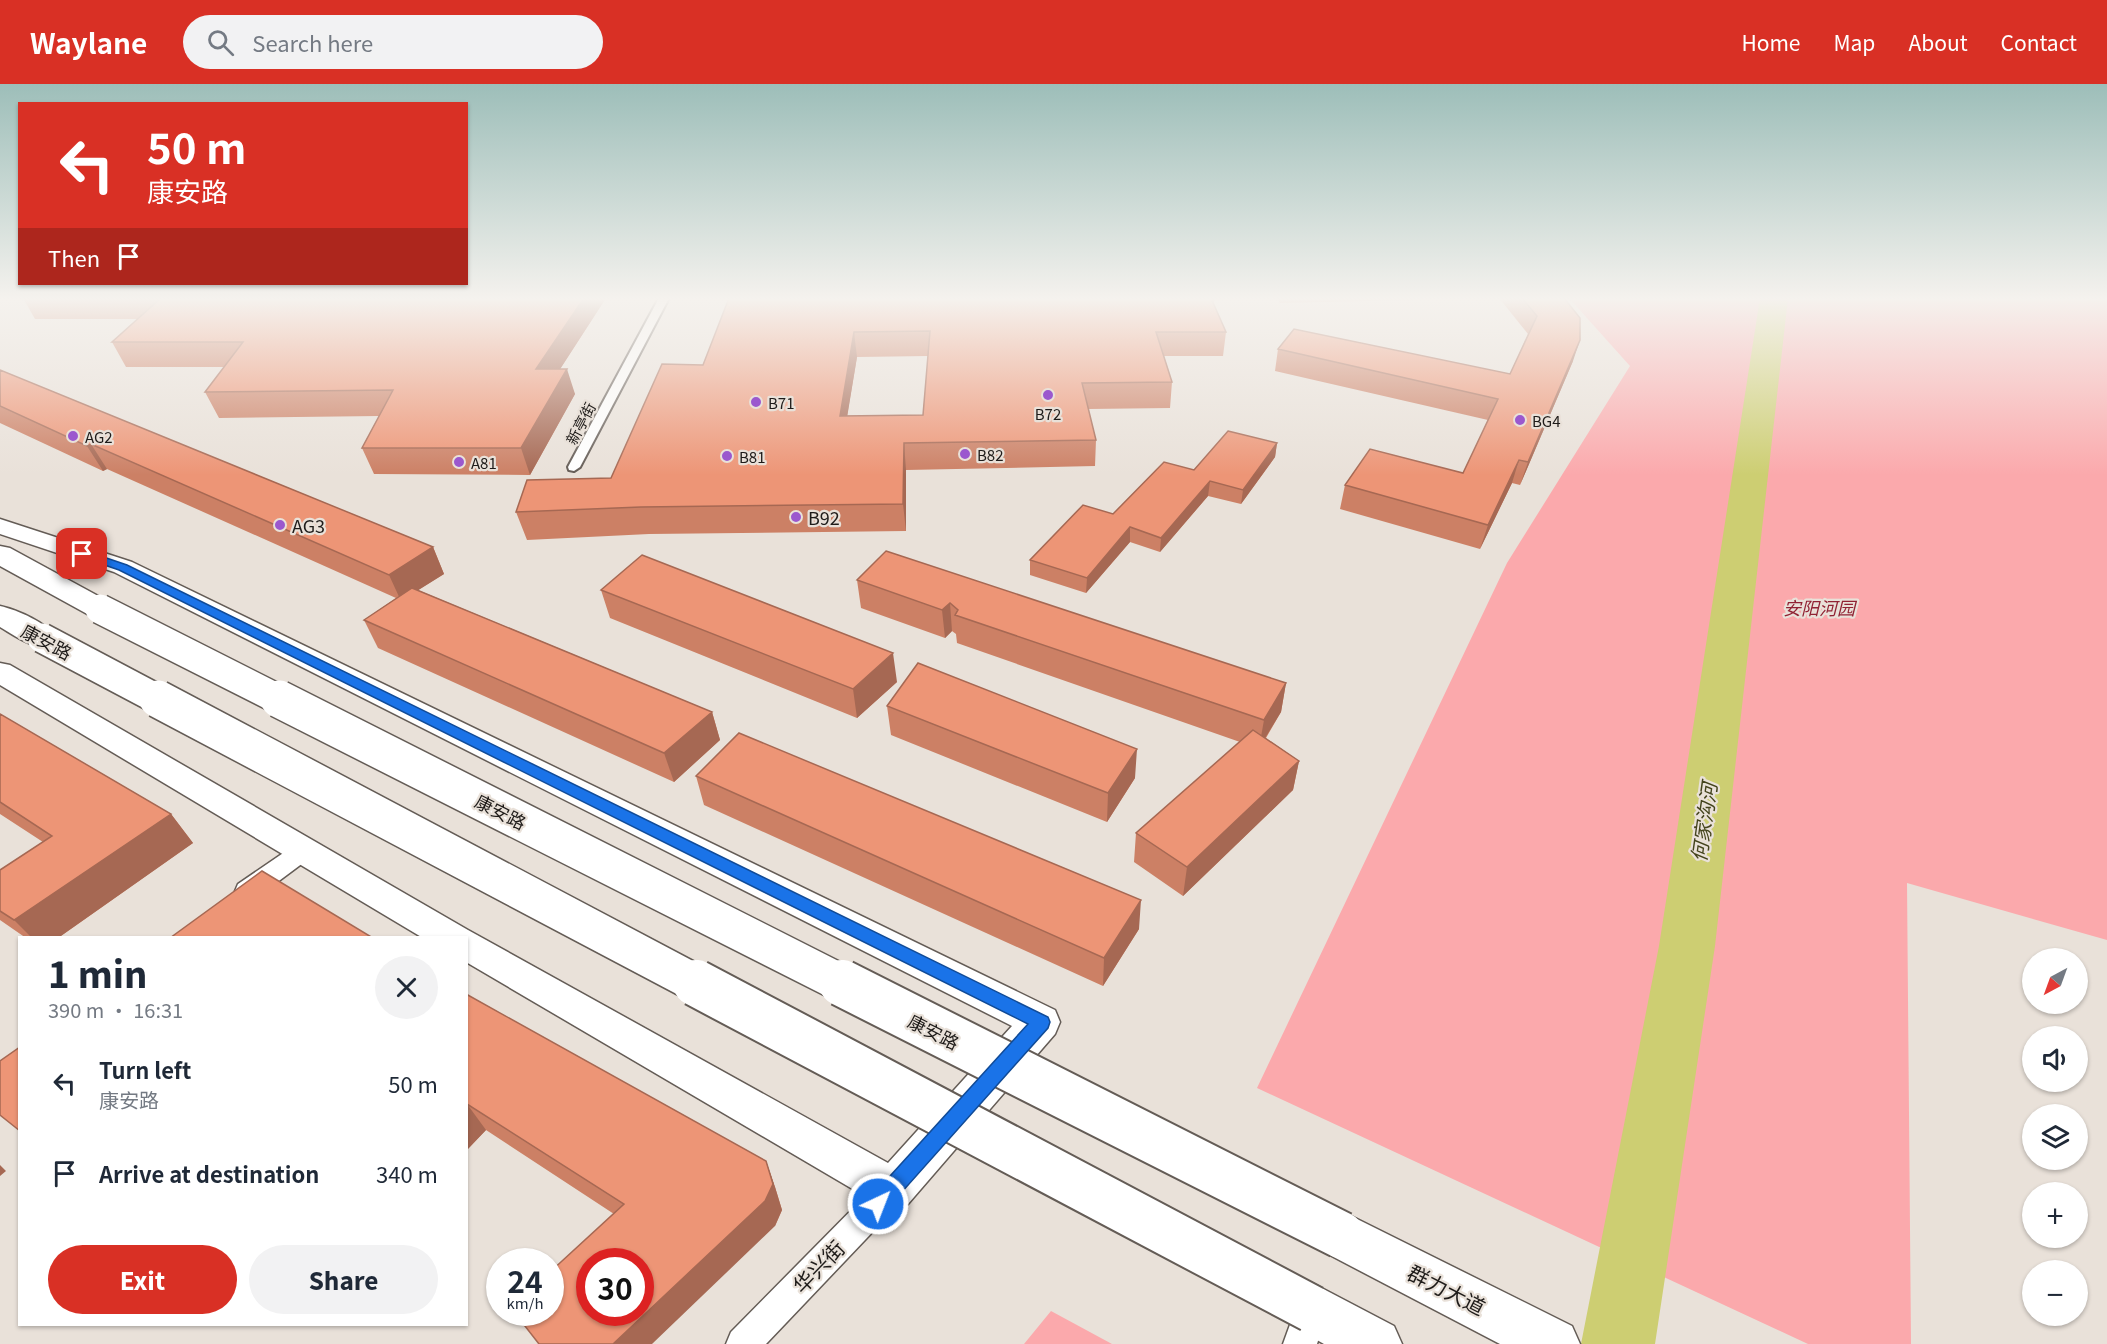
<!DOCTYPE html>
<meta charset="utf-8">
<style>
body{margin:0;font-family:Georgia,"Noto Sans SC",serif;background:#f2f2f3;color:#1f2937;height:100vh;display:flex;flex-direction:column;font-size:22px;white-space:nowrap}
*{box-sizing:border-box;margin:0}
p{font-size:20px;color:#747a83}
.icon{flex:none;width:33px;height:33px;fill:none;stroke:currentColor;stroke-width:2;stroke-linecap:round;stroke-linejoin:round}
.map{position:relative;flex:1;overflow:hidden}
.sheet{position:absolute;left:18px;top:852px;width:450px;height:390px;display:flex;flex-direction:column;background:#fff;border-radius:0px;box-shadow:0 2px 4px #0004}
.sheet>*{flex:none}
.guide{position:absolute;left:18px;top:18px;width:450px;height:183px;border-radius:0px;box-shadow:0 2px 4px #0004;background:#d93025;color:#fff;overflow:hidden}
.needle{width:39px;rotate:221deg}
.fabs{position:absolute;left:2022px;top:864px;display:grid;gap:12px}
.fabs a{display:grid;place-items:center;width:66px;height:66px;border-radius:50%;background:#fff;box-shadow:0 2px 4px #0004;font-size:30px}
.speed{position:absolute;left:486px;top:1164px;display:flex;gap:12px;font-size:30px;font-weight:700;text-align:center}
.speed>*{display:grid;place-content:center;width:78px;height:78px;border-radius:50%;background:#fff;box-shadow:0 2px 4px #0004;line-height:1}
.speed small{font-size:15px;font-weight:400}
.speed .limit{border:9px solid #d22;background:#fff;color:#111}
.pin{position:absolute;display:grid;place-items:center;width:51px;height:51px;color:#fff;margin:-26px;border-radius:12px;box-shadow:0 3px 9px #0006}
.me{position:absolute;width:66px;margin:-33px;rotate:43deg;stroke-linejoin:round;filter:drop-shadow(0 0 4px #0008)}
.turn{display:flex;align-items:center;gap:21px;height:126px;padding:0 30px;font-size:27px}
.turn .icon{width:78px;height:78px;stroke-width:2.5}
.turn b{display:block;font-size:42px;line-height:51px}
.then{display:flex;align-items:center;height:57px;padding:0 30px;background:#0003;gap:12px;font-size:22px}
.round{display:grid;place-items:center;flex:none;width:63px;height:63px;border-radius:32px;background:#f2f2f3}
.headline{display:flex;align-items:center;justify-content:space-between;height:102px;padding:0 30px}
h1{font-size:36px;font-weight:800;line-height:45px}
.primary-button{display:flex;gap:12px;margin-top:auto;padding:12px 30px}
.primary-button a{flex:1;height:69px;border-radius:36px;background:#d93025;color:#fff;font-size:24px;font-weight:800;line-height:69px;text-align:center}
.primary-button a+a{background:#f2f2f3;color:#1f2937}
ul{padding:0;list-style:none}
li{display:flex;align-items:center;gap:18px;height:90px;padding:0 30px}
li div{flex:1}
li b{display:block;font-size:22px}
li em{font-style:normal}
header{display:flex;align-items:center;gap:36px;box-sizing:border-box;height:84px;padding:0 30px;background:#d93025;color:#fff}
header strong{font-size:28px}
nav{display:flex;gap:33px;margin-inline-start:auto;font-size:21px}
.search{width:420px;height:54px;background:#f2f2f3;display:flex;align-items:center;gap:15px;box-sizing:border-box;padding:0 21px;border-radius:33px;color:#747a83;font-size:22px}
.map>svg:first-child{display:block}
.green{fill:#fba9ac}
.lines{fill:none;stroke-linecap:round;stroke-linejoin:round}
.river{fill:#cdce72;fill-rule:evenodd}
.pedestrian-casing{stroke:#645c56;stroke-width:4}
.minor-casing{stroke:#645c56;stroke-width:3}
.secondary-casing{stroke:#645c56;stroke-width:3}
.primary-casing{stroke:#645c56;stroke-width:3}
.pedestrian{fill:#fff;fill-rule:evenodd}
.minor{fill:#fff;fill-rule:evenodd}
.secondary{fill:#fff;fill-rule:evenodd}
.primary{fill:#fff;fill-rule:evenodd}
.primary-bridge-far2-casing{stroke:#645c56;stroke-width:32;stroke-linecap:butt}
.primary-bridge-far1-casing{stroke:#645c56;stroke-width:40;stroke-linecap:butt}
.primary-bridge-casing{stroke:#645c56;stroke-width:50;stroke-linecap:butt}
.primary-bridge-far2{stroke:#fff;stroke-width:29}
.primary-bridge-far1{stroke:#fff;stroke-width:37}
.primary-bridge{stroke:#fff;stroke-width:46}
.wall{fill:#cc8065;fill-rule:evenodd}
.shaded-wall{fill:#a66853}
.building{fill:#ed9576;stroke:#a66853;stroke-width:1.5;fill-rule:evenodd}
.route{fill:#1a73e8;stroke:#114b97;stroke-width:1.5}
.poi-dot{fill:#9b58ce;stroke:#e9e1d9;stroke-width:2}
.labels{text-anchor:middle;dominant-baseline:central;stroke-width:4.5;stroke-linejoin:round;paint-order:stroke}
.far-poi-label{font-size:15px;fill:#1f1c1a;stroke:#e9e1d9;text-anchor:start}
.far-street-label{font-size:15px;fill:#1f1c1a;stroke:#e9e1d9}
.poi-label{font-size:18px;fill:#1f1c1a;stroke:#e9e1d9;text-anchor:start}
.park-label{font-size:18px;font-style:italic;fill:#912334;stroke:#e9e1d9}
.street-label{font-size:18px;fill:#1f1c1a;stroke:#e9e1d9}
.water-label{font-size:20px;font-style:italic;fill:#44441d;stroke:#e9e1d9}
.near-street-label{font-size:21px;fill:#1f1c1a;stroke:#e9e1d9}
</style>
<header>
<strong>Waylane</strong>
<div class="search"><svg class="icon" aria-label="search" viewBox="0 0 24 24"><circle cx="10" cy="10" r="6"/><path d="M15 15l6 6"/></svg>Search here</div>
<nav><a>Home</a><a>Map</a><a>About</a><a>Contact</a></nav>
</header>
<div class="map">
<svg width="2107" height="1260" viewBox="0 0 2107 1260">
<rect width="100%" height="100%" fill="#e9e1d9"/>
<path class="green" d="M1569,214H2107V856L1907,799L1911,1260H1808L1257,1004L1507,479L1630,282Z
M1051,1227L1112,1260H1024Z"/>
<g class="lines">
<path class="river" d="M1760,214H1788L1715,862L1655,1260H1581L1659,862Z"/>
<g class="pedestrian-casing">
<path id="pedestrian" d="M659,214H669L580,383L574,387L569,386L568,383Z"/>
</g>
<g class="minor-casing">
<path id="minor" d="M303,758L311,761L315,767L311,773L256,814L247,817L238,814L235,807L238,800L295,761Z
M893,1090L904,1095L908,1105L904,1115L766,1260H726L731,1248L882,1095Z
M1312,1209L1324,1213L1328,1225L1317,1260H1283L1300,1213Z"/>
</g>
<g class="secondary-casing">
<path id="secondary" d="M0,435L132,478L1055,926L1060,938L1055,950L908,1120L893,1126L878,1120L466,878V854H423L0,601V579L10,581L468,846L888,1079L1012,942L114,488L0,450Z"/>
</g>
<g class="primary-casing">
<path id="primary" d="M0,462L10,464L111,519L115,525L111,531L100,534L89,531L0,482Z
M0,522C18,526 47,539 57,554L53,561C33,566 17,553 0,543Z
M1341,1127L1572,1242L1580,1260H1500L1324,1168L1317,1151L1324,1134Z
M1312,1199L1394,1242L1402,1260H1324L1294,1243L1286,1225L1294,1207Z"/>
</g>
<use href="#pedestrian" class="pedestrian"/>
<use href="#minor" class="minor"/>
<use href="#secondary" class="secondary"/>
<use href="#primary" class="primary"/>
<g class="primary-bridge-far2-casing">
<path id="primary-bridge-far2" d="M100,525L282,617
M42,554L161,617"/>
</g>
<g class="primary-bridge-far1-casing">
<path id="primary-bridge-far1" d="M158,615L699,901
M279,615L845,901"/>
</g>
<g class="primary-bridge-casing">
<path id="primary-bridge" d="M696,899L1312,1225
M842,899L1341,1151"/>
</g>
<use href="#primary-bridge-far2" class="primary-bridge-far2"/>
<use href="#primary-bridge-far1" class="primary-bridge-far1"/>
<use href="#primary-bridge" class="primary-bridge"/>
</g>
<path class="wall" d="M23,214H606L560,285L575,310L530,391L374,390L362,364L379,332L219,334L205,308L224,283H126L112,258L138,235H35Z
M729,214H1214V220L1226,248L1223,272H1164L1172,298L1170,324L1088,325L1096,356L1095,382L906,386V447L649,450L527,456L516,428L611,394L703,281ZM928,272L923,331L847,332L857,273Z
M1277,214H1564L1573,277L1520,401L1512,399L1480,465L1340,425L1345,401L1463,389L1488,336L1275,287L1278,265L1510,290L1528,250L1499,214L1280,219Z
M0,286L433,463L444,490L418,506L712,628L720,656L674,698L378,564L364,536L396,514L107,385L103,387L0,339Z
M1277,359L1275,373L1241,420L1208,412L1160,468L1130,458L1086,509L1030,491V476L1194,386Z
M857,496L1286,599L1281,628L1266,654L1299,677L1293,706L1183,812L1134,778L1136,749L1240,658L957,559L956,550L952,547L945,554L861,524Z
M601,506L897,598L857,634L610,534Z
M887,622L1135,694L1107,738L891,651Z
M0,630L171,730L193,759L58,854H26L0,836V786L43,758L0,730Z
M696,692L1139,845L1103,902L704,721Z
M466,910L766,1077L775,1103L782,1126L775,1142L614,1130L486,1046L466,1067Z"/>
<path class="shaded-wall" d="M584,214H606L544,310L536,285Z
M854,248L857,273L843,358L840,332Z
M1580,256L1573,277L1520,401L1528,378Z
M567,285L575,310L530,391L521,364Z
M904,359L906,386V447L903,420Z
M1277,359L1275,373L1241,420L1243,406Z
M91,360L107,385L103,387L87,362Z
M1519,376L1512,399L1480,465L1488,441Z
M1210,397L1208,412L1160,468L1161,454Z
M1130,443V458L1086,509L1087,494Z
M433,463L444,490L401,517L389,491Z
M950,519L952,547L945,554L942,526Z
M893,569L897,598L857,634L853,605Z
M1286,599L1281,628L1259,664L1264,636Z
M712,628L720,656L674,698L664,669Z
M1137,665L1135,694L1107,738L1108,709Z
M1299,677L1293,706L1183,812L1187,783Z
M171,730L193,759L58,854H32L14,836Z
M1141,816L1139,845L1103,902L1104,874Z
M467,1020L486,1046L466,1067V1021Z
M766,1077L775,1103L782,1126L775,1142L652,1260H613Z
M0,1081L6,1087L0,1092Z"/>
<path class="building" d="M161,214H584L536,285H567L521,364H362L393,306L205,308L243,258H112Z
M729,214H1211L1226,248H1156L1172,298L1082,299L1096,356L904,359L903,420L641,423L516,428L527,396L611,394L662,280L703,281ZM930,247L923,331L840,332L854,248Z
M1522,214H1564L1580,234V256L1528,378L1519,376L1488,441L1345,401L1370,365L1463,389L1498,315L1278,265L1294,245L1510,290L1537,232Z
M0,286L433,463L389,491L91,360L87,362L0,322Z
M1228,347L1277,359L1243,406L1210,397L1161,454L1130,443L1087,494L1030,476L1083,421L1113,430L1164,378L1194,386Z
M886,467L1286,599L1264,636L955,531L958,526L950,519L942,526L857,496Z
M642,471L893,569L853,605L601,506Z
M412,504L712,628L664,669L364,536Z
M918,579L1137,665L1108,709L887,622Z
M0,630L171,730L14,836L0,827V786L52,752L0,718Z
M1253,646L1299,677L1187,783L1136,749Z
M739,649L1141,816L1104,874L696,692Z
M262,787L373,854H170Z
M466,910L766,1077L773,1100L765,1117L613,1260H539L514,1228H550V1188L624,1120L467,1020L466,1021ZM590,1178H640V1228H590Z
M20,963V1047L0,1031V977Z"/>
<linearGradient id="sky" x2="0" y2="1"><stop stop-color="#9dbeb9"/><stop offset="0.55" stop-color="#f5f2ee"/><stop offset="1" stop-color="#f5f2ee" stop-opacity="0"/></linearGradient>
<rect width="2107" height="391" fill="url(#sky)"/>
<path class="route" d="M78,467H86L127,481L1048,933L1050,938L1048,944L885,1127L878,1130L871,1127L868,1120L871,1113L1028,940L119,486L78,472Z"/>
<g class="poi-dot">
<circle cx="1048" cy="311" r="6"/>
<circle cx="756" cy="318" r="6"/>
<circle cx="1520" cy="336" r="6"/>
<circle cx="73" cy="352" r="6"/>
<circle cx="965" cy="370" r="6"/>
<circle cx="727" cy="372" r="6"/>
<circle cx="459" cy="378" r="6"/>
<circle cx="796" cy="433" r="6"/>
<circle cx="280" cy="441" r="6"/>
</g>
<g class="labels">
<g class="far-poi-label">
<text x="768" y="318">B71</text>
<text x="1048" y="329" text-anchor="middle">B72</text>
<text x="1532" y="336">BG4</text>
<text x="85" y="352">AG2</text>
<text x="977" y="370">B82</text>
<text x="739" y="372">B81</text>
<text x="471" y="378">A81</text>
</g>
<g class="far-street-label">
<text transform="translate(580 339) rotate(-62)">新亭街</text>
</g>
<g class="poi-label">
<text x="808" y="433">B92</text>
<text x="292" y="441">AG3</text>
</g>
<g class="park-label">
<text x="1819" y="523">安阳河园</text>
</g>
<g class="street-label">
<text transform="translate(47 557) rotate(28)">康安路</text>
<text transform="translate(501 727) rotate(27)">康安路</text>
<text transform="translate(934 947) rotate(27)">康安路</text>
</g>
<g class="water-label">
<text transform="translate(1703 738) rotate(-82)">何家沟河</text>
</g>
<g class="near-street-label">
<text transform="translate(818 1182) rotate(-46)">华兴街</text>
<text transform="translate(1447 1205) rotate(27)">群力大道</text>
</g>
</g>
</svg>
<div class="fabs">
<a><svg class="needle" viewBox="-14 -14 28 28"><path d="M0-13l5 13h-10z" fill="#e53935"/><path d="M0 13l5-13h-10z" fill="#747a83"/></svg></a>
<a><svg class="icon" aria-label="sound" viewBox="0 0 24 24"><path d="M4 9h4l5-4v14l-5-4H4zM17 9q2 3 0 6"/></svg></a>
<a><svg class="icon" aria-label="layers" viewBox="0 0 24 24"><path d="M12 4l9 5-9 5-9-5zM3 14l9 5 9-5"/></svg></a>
<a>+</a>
<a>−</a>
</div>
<div class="speed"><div>24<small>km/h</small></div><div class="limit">30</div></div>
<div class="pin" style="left:82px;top:470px;background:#d93025"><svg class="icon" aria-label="arrive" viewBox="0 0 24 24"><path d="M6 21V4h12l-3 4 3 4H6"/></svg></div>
<svg class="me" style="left:878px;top:1120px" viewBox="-20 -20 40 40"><circle r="17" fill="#1a73e8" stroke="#fff" stroke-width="3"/><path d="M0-11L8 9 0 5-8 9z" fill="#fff"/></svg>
<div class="guide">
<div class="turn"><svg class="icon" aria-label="left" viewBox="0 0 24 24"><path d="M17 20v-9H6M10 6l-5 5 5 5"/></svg><div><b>50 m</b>康安路</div></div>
<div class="then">Then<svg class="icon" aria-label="arrive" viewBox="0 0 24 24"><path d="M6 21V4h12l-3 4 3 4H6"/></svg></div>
</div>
<section class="sheet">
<div class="headline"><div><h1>1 min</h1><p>390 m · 16:31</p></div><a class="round"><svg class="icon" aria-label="close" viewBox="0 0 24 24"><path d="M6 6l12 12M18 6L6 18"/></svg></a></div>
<ul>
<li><svg class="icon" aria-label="left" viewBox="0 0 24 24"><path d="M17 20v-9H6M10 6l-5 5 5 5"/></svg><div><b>Turn left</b><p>康安路</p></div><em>50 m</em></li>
<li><svg class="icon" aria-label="arrive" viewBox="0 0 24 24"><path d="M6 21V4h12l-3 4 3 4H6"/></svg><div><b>Arrive at destination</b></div><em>340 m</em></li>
</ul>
<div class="primary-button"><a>Exit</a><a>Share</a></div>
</section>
</div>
